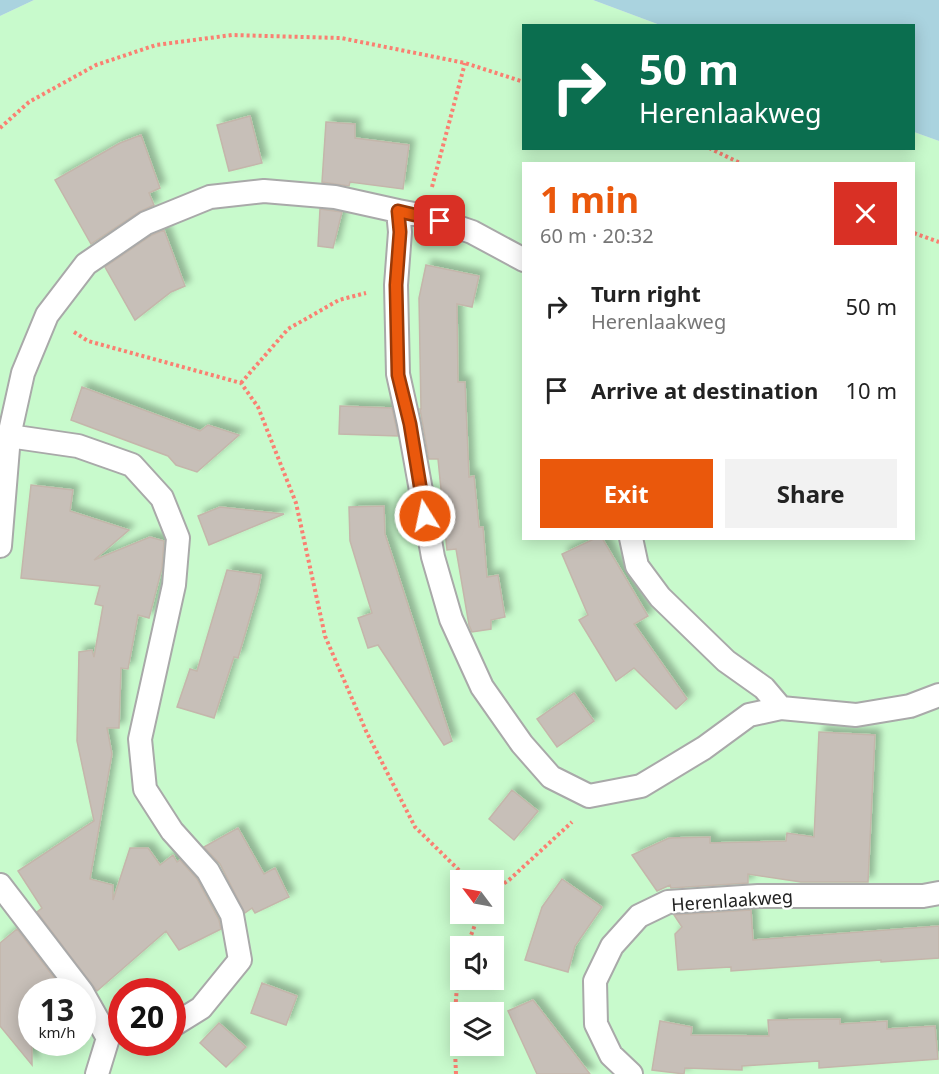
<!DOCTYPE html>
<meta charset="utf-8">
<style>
body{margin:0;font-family:"Noto Sans",sans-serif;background:#f2f2f2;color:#222;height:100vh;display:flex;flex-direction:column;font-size:22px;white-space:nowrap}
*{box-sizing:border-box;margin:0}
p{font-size:20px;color:#767676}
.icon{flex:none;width:33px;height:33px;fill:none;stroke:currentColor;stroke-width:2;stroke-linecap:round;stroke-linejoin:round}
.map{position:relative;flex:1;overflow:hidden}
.details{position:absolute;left:522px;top:162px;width:393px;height:378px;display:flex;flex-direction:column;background:#fff;border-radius:0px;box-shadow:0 3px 15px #0003}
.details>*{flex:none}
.guide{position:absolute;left:522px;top:24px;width:393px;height:126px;border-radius:0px;box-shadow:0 3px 15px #0003;background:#0b6e4f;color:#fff;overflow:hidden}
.needle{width:39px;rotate:302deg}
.controls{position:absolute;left:450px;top:870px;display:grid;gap:12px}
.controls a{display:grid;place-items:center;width:54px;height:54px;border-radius:0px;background:#fff;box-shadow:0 3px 15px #0003;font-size:30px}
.speed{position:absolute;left:18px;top:978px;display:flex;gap:12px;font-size:30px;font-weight:700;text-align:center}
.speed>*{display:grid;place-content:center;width:78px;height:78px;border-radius:50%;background:#fff;box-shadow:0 3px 15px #0003;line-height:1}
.speed small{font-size:15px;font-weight:400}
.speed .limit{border:9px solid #d22;background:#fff;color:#111}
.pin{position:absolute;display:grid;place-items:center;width:51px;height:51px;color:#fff;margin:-26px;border-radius:12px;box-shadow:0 3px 9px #0006}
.me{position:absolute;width:66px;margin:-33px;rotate:350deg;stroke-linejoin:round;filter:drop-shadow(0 0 4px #0008)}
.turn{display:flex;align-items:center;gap:21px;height:126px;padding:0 18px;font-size:27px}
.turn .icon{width:78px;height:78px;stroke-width:2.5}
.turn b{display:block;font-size:42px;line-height:51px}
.round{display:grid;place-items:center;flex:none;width:63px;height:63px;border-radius:0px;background:#f2f2f2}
.summary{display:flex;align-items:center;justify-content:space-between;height:102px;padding:0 18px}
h1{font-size:36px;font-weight:700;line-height:45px;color:#ea580c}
.primary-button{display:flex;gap:12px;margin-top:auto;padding:12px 18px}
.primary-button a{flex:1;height:69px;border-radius:0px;background:#ea580c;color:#fff;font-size:24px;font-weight:700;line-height:69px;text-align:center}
.primary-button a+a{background:#f2f2f2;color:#222}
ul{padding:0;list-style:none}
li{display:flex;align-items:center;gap:18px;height:84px;padding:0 18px}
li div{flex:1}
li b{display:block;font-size:22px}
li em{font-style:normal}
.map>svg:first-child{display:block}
.park{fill:#c8facc;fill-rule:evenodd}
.water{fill:#aad3df}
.building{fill:#c7bfb8;stroke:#c4b6ab;stroke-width:1.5;filter:url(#shadow)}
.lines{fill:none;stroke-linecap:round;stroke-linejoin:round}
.lane-casing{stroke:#a9a9a9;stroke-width:26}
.path{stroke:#fa8072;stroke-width:4;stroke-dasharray:3 3;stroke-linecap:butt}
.lane{stroke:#fff;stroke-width:22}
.route-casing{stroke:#983908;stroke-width:15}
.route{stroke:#ea580c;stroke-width:10}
.labels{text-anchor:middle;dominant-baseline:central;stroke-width:4.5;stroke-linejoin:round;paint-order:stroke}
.street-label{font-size:18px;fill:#222;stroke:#fff}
</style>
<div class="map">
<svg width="939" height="1074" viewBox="0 0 939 1074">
<defs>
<filter id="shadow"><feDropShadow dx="5.5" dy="-5.5" stdDeviation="3" flood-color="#0004"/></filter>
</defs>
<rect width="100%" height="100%" fill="#f2efe9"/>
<path class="park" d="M34,0H593L660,25L524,26V148H914V132L939,141V1074H0V16ZM524,164H914V538H524ZM460,880H494V914H460ZM460,946H494V980H460ZM32,992H82V1042H32ZM122,992H172V1042H122ZM460,1012H494V1046H460Z"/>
<path class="water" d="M0,0H34L0,16Z
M593,0H939V141L914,132V26L660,25Z"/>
<path class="building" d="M250,116L262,163L229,171L217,125Z
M326,122L355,124V138L409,145L403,189L350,182L349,186L322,182Z
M141,135L160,188L149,193L154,205L139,212L91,244L55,180L120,143Z
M320,209L342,212L333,248L318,246Z
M164,230L185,286L171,292L135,320L105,267L152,235Z
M426,265L479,276L472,307L457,304L458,382H465L469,477L474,476L479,527H483L487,577L498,575L505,617L491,620V629L472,632L469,625L456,549L447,550L438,459H429L420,409H421L419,298Z
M82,387L200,431L208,425L239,435L197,472L176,465L168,456L71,420Z
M340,406L392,408L398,436L339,434Z
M31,485L73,490L70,511L129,530L94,560L150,537L164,541L162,568L149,618L138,615L128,669L121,668L119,728H107L112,754L90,879L113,885V900L130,848H148L160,865L173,855L177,862L180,860L197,879L219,920L221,929L179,950L166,931L97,991L37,912L42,908L18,871L94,821L77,741L79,652L92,650L94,657L103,606L95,604L100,586L21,578Z
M384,506L385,534L452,741L444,745L378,645L368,648L358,618L372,613L350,541L349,507Z
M220,507L284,514L209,545L198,516Z
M596,538H602L648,616L634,624L687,699L676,709L634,668L616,681L579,620L588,615L562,554Z
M227,570L261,575L258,590L238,658L234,657L214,718L177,707L190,669L197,671Z
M574,693L594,721L557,747L537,719Z
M819,732L875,735L868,882H801L748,874V883L671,888L670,885L657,891L632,855L669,838L710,837V843L786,841L787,833L814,837Z
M512,790L538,811L514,840L489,819Z
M238,828L264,874L275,868L289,897L255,913L252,908L245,913L220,864L204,847Z
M562,879L602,907L575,946L568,972L525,960L542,907Z
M751,910L753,940L939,926V958L881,962V960L731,971V967L678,970L675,934L682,927L674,915Z
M17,929L65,992H32V1065L0,1026V943Z
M262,983L297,996L286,1025L251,1013Z
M533,1000L590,1074H537L508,1011Z
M840,1019V1024L887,1021V1029L935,1026L938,1059L819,1068V1061L742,1066V1070L685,1068L684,1074L652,1070L660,1021L692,1027L691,1035L769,1036L768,1020Z
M219,1023L246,1047L226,1067L200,1043Z"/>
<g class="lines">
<g class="lane-casing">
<path id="lane" d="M524,260L472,232L425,216L398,211L400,232L396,285L398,374L409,424L433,557L451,619L482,687L522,744L551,777L589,796L641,786L704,748L749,715L781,708L856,715L910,706L939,695
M9,436L78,446L132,465L162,498L178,538L174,585L140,739L145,789L172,831L208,871L232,915L240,960L201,1008L172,1026
M631,538L637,566L660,597L726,661L764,688L781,708
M0,546L9,436L23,373L47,315L86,264L146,223L210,197L264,191L335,197L398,211
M0,885L82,992
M82,992L108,1038L97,1074
M631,1074L611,1055L596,1024L595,981L612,946L639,916L668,902L758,896H923L939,893"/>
</g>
<path class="path" d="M0,128L29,102L96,65L156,45L232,35L341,38L465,63L524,82
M709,148L742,164
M432,187L465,63
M914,233L939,242
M74,332L88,341L241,383L258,407L296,503L325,636L366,731L415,827L469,880
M241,383L288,329L339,300L366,293
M494,890L509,880L572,822
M467,946L479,914
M456,1074L454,1027L458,972L460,966"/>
<use href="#lane" class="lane"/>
</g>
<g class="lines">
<g class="route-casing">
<path id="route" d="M425,516L410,424L398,375L396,285L400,232L398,211L440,221"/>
</g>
<use href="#route" class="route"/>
</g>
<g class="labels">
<g class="street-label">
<text transform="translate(732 900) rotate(-4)">Herenlaakweg</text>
</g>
</g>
</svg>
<div class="controls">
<a><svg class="needle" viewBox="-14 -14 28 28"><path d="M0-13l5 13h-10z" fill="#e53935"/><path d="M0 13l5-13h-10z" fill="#767676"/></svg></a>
<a><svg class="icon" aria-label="sound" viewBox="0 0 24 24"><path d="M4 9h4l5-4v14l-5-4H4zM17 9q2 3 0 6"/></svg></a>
<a><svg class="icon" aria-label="layers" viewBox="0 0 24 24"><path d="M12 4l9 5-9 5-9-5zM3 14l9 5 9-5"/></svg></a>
</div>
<div class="speed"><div>13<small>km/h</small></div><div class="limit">20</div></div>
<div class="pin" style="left:440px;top:221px;background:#d93025"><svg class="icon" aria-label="arrive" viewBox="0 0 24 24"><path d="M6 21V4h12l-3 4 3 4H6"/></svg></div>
<svg class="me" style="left:425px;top:516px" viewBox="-20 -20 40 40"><circle r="17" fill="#ea580c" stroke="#fff" stroke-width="3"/><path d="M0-11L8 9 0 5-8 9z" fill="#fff"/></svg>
<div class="guide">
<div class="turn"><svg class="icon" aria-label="right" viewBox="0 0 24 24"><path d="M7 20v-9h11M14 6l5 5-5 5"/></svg><div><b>50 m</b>Herenlaakweg</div></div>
</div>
<section class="details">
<div class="summary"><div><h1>1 min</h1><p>60 m · 20:32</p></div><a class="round" style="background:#d93025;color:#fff"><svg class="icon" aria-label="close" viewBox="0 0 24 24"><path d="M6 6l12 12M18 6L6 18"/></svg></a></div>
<ul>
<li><svg class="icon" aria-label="right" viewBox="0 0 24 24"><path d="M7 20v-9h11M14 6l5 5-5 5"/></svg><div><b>Turn right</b><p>Herenlaakweg</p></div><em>50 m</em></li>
<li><svg class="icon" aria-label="arrive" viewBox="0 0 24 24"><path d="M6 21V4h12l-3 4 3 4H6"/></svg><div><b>Arrive at destination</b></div><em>10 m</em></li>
</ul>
<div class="primary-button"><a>Exit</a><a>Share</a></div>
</section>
</div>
